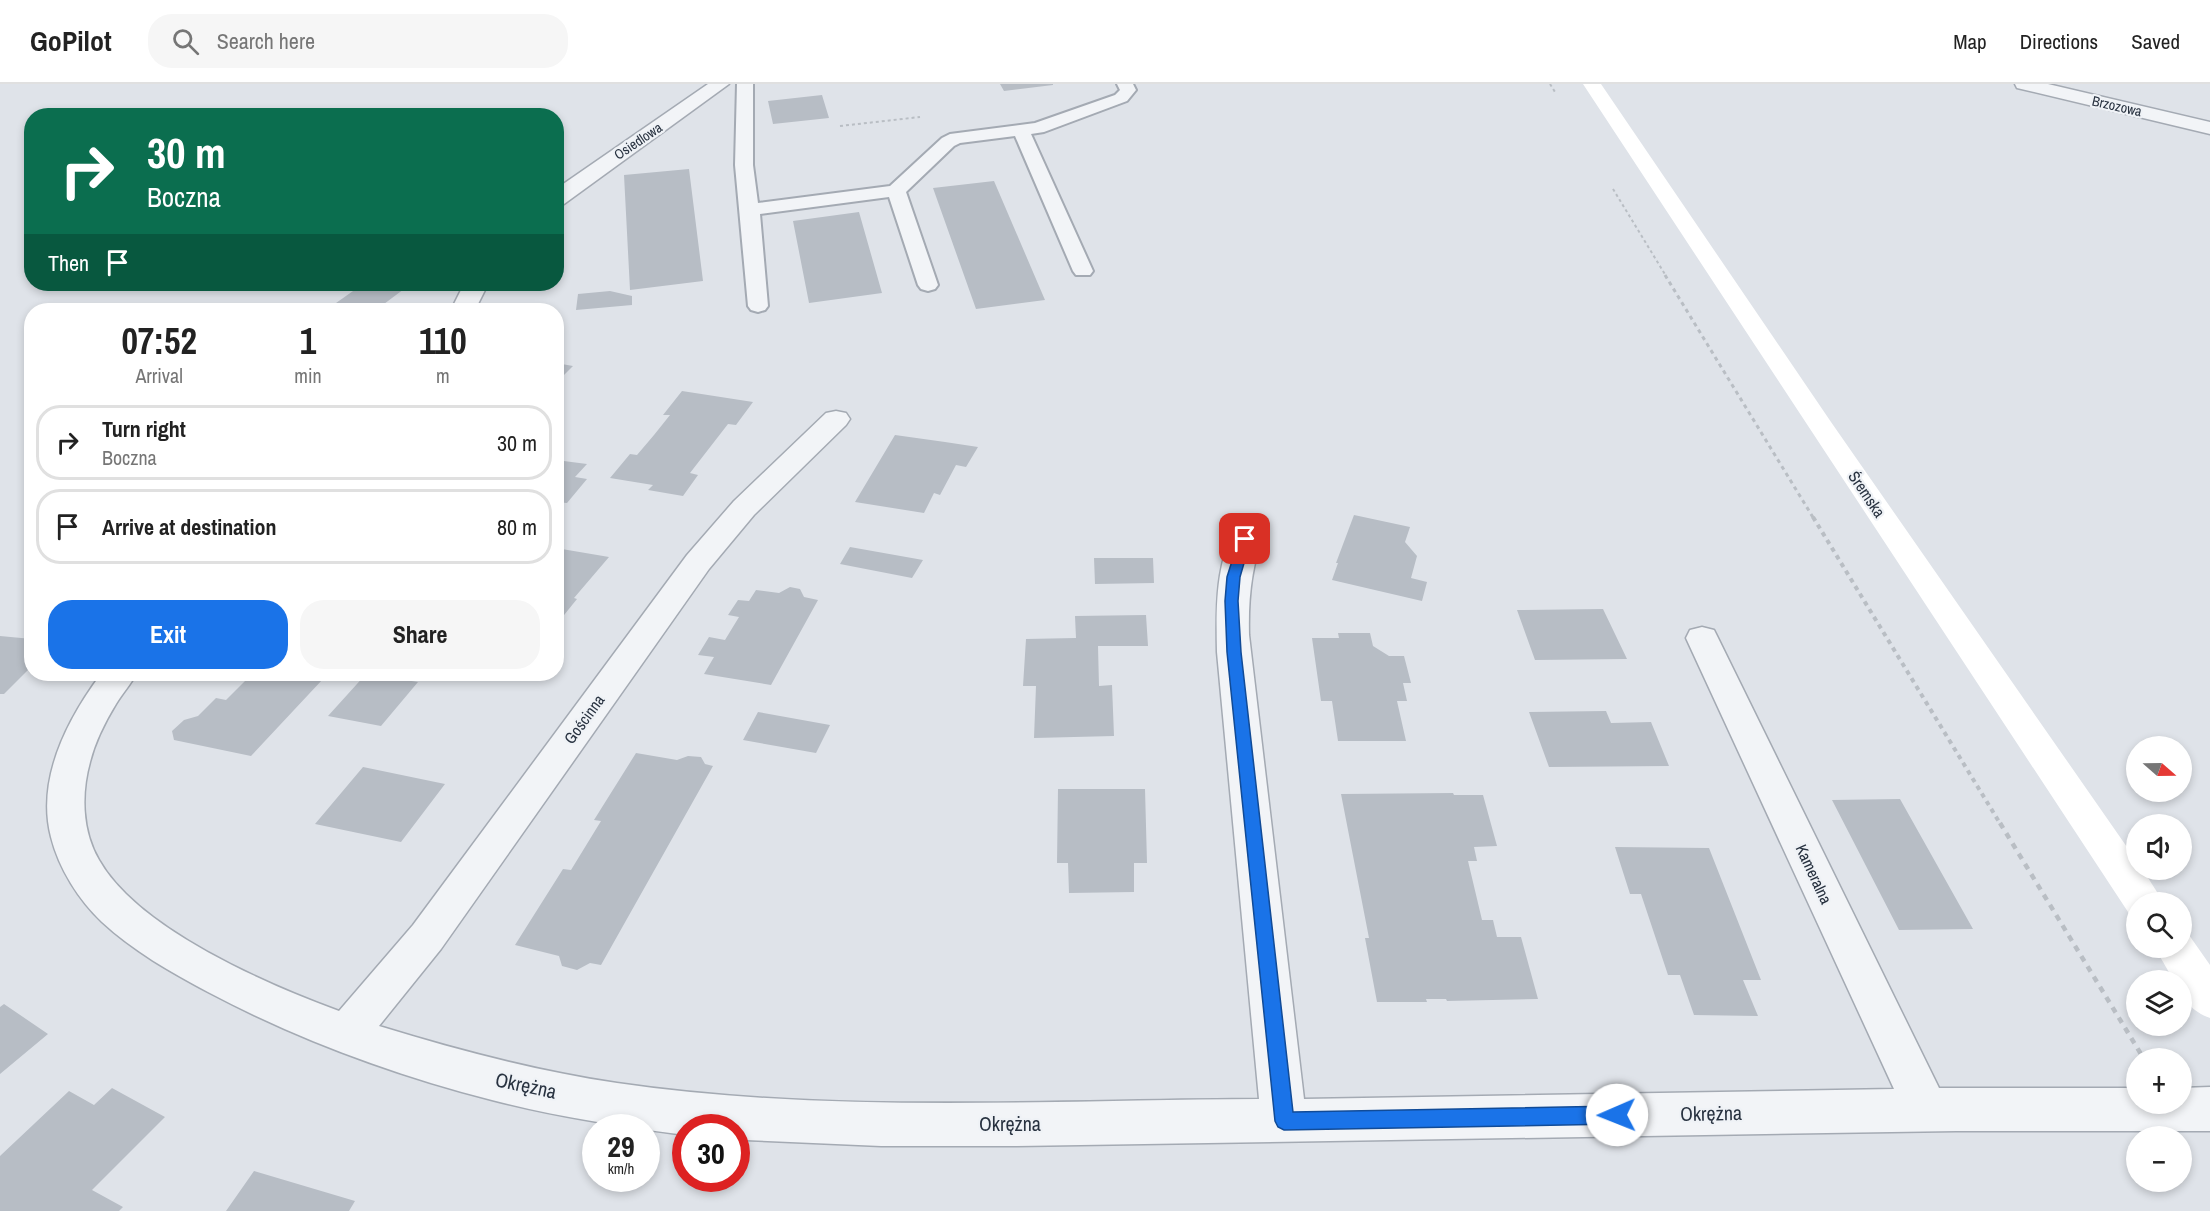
<!DOCTYPE html>
<meta charset="utf-8">
<style>
body{margin:0;font-family:"Archivo Narrow",sans-serif;background:#f6f6f6;color:#222;height:100vh;display:flex;flex-direction:column;font-size:22px;white-space:nowrap}
*{box-sizing:border-box;margin:0}
p{font-size:20px;color:#767676}
.icon{flex:none;width:33px;height:33px;fill:none;stroke:currentColor;stroke-width:2;stroke-linecap:round;stroke-linejoin:round}
.map{position:relative;flex:1;overflow:hidden}
.side{position:absolute;left:24px;top:219px;width:540px;height:378px;display:flex;flex-direction:column;background:#fff;border-radius:24px;box-shadow:0 3px 9px #0003}
.side>*{flex:none}
.guide{position:absolute;left:24px;top:24px;width:540px;height:183px;border-radius:24px;box-shadow:0 3px 9px #0003;background:#0b6e4f;color:#fff;overflow:hidden}
.needle{width:39px;rotate:110deg}
.buttons{position:absolute;left:2126px;top:652px;display:grid;gap:12px}
.buttons a{display:grid;place-items:center;width:66px;height:66px;border-radius:50%;background:#fff;box-shadow:0 3px 9px #0003;font-size:30px}
.speed{position:absolute;left:582px;top:1030px;display:flex;gap:12px;font-size:30px;font-weight:700;text-align:center}
.speed>*{display:grid;place-content:center;width:78px;height:78px;border-radius:50%;background:#fff;box-shadow:0 3px 9px #0003;line-height:1}
.speed small{font-size:15px;font-weight:400}
.speed .limit{border:9px solid #d22;background:#fff;color:#111}
.pin{position:absolute;display:grid;place-items:center;width:51px;height:51px;color:#fff;margin:-26px;border-radius:12px;box-shadow:0 3px 9px #0006}
.me{position:absolute;width:66px;margin:-33px;rotate:269deg;stroke-linejoin:round;filter:drop-shadow(0 0 4px #0008)}
.turn{display:flex;align-items:center;gap:21px;height:126px;padding:0 24px;font-size:27px}
.turn .icon{width:78px;height:78px;stroke-width:2.5}
.turn b{display:block;font-size:42px;line-height:51px}
.then{display:flex;align-items:center;height:57px;padding:0 24px;background:#0003;gap:12px;font-size:22px}
.eta{display:flex;justify-content:space-evenly;align-items:center;height:102px;text-align:center}
.eta b{font-size:36px;font-weight:800;line-height:42px}
.button{display:flex;gap:12px;margin-top:auto;padding:12px 24px}
.button a{flex:1;height:69px;border-radius:24px;background:#1a73e8;color:#fff;font-size:24px;font-weight:800;line-height:69px;text-align:center}
.button a+a{background:#f6f6f6;color:#222}
ul{padding:0;list-style:none}
li{display:flex;align-items:center;gap:18px;height:75px;margin:0 12px 9px;padding:0 12px;border:3px solid #e0e0e0;border-radius:24px}
li div{flex:1}
li b{display:block;font-size:22px}
li em{font-style:normal}
header{display:flex;align-items:center;gap:36px;box-sizing:border-box;height:84px;padding:0 30px;background:#fff;border-bottom:2px solid #e0e0e0}
header strong{font-size:28px}
nav{display:flex;gap:33px;margin-inline-start:auto;font-size:21px}
.search{width:420px;height:54px;background:#f6f6f6;display:flex;align-items:center;gap:15px;box-sizing:border-box;padding:0 21px;border-radius:24px;color:#767676;font-size:22px}
.map>svg:first-child{display:block}
.building{fill:#b7bdc5}
.lines{fill:none;stroke-linecap:round;stroke-linejoin:round}
.lane-casing{stroke:#a4aab3;stroke-width:4}
.street-casing{stroke:#a4aab3;stroke-width:3}
.path-far3{stroke:#b9bec4;stroke-width:2;stroke-dasharray:3 3;stroke-linecap:butt}
.path-far2{stroke:#b9bec4;stroke-width:3;stroke-dasharray:4 4;stroke-linecap:butt}
.path-far1{stroke:#b9bec4;stroke-width:4;stroke-dasharray:4.5 4.5;stroke-linecap:butt}
.path{stroke:#b9bec4;stroke-width:4.5;stroke-dasharray:6 6;stroke-linecap:butt}
.lane{fill:#f2f4f7;fill-rule:evenodd}
.street{fill:#f2f4f7;fill-rule:evenodd}
.secondary{fill:#fff;fill-rule:evenodd}
.route{fill:#1a73e8;stroke:#114b97;stroke-width:1.5}
.labels{text-anchor:middle;dominant-baseline:central;stroke-width:4.5;stroke-linejoin:round;paint-order:stroke}
.far-street-label{font-size:14px;fill:#283240;stroke:#eff2f6}
.street-label{font-size:16px;fill:#283240;stroke:#eff2f6}
.near-street-label{font-size:20px;fill:#283240;stroke:#eff2f6}
</style>
<header>
<strong>GoPilot</strong>
<div class="search"><svg class="icon" aria-label="search" viewBox="0 0 24 24"><circle cx="10" cy="10" r="6"/><path d="M15 15l6 6"/></svg>Search here</div>
<nav><a>Map</a><a>Directions</a><a>Saved</a></nav>
</header>
<div class="map">
<svg width="2210" height="1127" viewBox="0 0 2210 1127">
<rect width="100%" height="100%" fill="#dfe3e9"/>
<path class="building" d="M1000,0H1053V1L1004,7Z
M822,11L829,34L773,40L768,17Z
M689,85L703,197L630,206L624,91Z
M994,97L1045,216L976,225L933,104Z
M859,128L882,209L809,219L793,137Z
M363,200H370L404,205L376,226H351L356,223L336,219Z
M610,207L632,212V221L576,226L578,210Z
M556,279L573,282L556,299Z
M682,307L753,318L736,341L728,340L690,389L698,391L683,412L648,406L653,401L610,394L630,370L637,371L654,351L670,331H663Z
M895,351L945,358L978,363L966,383L956,381L940,411L934,409L924,429L855,418Z
M556,376L587,380L575,393L587,395L567,419L556,418Z
M1354,431L1410,443L1405,458L1417,472L1411,494L1427,498L1422,517L1332,496L1338,479H1336Z
M850,463L923,476L912,494L840,480Z
M556,464L609,473L574,514L577,515L556,541Z
M1094,474H1153L1154,499L1095,500Z
M790,503L800,505L804,513L818,516L771,601L704,590L714,573L698,571L709,553L725,556L739,533L728,531L738,516L749,517L756,506L779,509Z
M1603,525L1627,575L1535,576L1517,526Z
M1146,531L1148,562H1098L1099,602L1112,601L1114,652L1034,654L1036,602H1023L1026,555L1076,554L1075,532Z
M1338,549H1370L1373,562L1389,572H1404L1411,599H1403L1407,617H1397L1406,657H1338L1332,617H1321L1312,554H1339Z
M0,552L32,555V582L4,610H0Z
M252,590H295L323,595L251,672L174,656L172,647L184,636L198,632L216,614L226,616Z
M366,590L418,598L381,642L328,632Z
M1606,627L1611,639L1651,638L1669,682L1549,683L1529,628Z
M758,628L830,641L816,669L743,656Z
M636,669L677,676L688,672L701,673L705,680L713,682L601,881L590,879L577,886L562,882L559,872L515,861L563,785L571,786L601,737L594,736Z
M363,683L445,700L401,758L315,740Z
M1058,705H1145L1147,779H1134V808L1069,809L1068,779H1057Z
M1453,709L1454,711H1483L1497,762L1474,763L1477,777H1468L1482,836H1493L1497,853H1521L1538,915L1447,917L1446,915H1426L1427,918H1377L1365,854H1369L1341,710Z
M1900,715L1973,845L1899,846L1832,716Z
M1615,763L1709,764L1761,896H1743L1758,932L1694,931L1680,891H1668L1641,810H1630Z
M4,920L48,950L0,990V923Z
M112,1004L165,1033L92,1106L123,1123L119,1127H0V1072L69,1007L94,1021Z
M254,1087L355,1117L349,1127H226Z"/>
<g class="lines">
<g class="lane-casing">
<path id="lane" d="M737,0H753V81L758,119L890,102L942,54L950,50L1035,39L1115,11L1120,6L1117,0H1133L1136,6L1127,17L1044,48L1031,50L1093,187L1090,191H1076L1073,187L1015,52L960,59L954,62L906,108L938,201L935,205L928,207L921,205L918,201L889,113L760,130L768,222L765,226L758,228L751,226L748,222L735,81Z"/>
</g>
<g class="street-casing">
<path id="street" d="M708,0H729L564,120L556,121V105Z
M2015,0H2048L2210,38V50L2017,4Z
M464,200H488L475,226H451Z
M836,327L846,329L850,335L846,341L754,431L709,485L441,865L379,942C457,966 536,987 617,999C829,1030 1046,1016 1259,1015L1217,568C1216,524 1215,475 1240,436L1251,433L1262,436L1266,443C1252,479 1248,512 1249,551L1304,1015L1894,1005L1686,554L1690,546L1702,543L1714,546L1718,554L1939,1004H2136V1020H2181V1004L2210,1003V1047H1956L1017,1062H881L746,1056L736,1055V1044H686V1050H678C617,1042 553,1032 492,1016C394,991 297,955 208,908C171,888 133,867 102,838C79,816 59,785 51,753C36,695 67,636 101,590H136C131,600 122,610 116,620C105,638 95,658 90,678C81,710 82,747 99,776C138,845 266,900 339,927L413,841L687,471L734,417L826,329Z"/>
</g>
<path class="path-far3" d="M1550,0L1555,8
M840,42L920,33
M1613,105L1666,192"/>
<path class="path-far2" d="M1665,191L1814,435"/>
<path class="path-far1" d="M1813,433L2001,741"/>
<path class="path" d="M2000,739L2144,975"/>
<use href="#lane" class="lane"/>
<use href="#street" class="street"/>
<path class="secondary" d="M1583,0H1601L1831,338L2136,776V786H2143L2164,819H2136V833L2130,831Z
M2181,848L2189,851L2210,881V934C2193,928 2181,916 2181,897H2174L2155,864H2181Z"/>
</g>
<path class="route" d="M1245,451L1251,455L1240,493L1238,517L1241,568L1293,1028L1617,1022L1624,1025L1626,1031L1624,1037L1617,1040L1284,1046L1278,1043L1275,1037L1227,568L1225,517L1227,493L1239,455Z"/>
<g class="labels">
<g class="far-street-label">
<text transform="translate(2117 22) rotate(13)">Brzozowa</text>
<text transform="translate(638 57) rotate(-34)">Osiedlowa</text>
</g>
<g class="street-label">
<text transform="translate(1867 410) rotate(56)">Śremska</text>
<text transform="translate(584 635) rotate(-54)">Gościnna</text>
<text transform="translate(1814 790) rotate(65)">Kameralna</text>
</g>
<g class="near-street-label">
<text transform="translate(526 1001) rotate(12)">Okrężna</text>
<text transform="translate(1711 1029) rotate(-1)">Okrężna</text>
<text x="1010" y="1039">Okrężna</text>
</g>
</g>
</svg>
<div class="buttons">
<a><svg class="needle" viewBox="-14 -14 28 28"><path d="M0-13l5 13h-10z" fill="#e53935"/><path d="M0 13l5-13h-10z" fill="#767676"/></svg></a>
<a><svg class="icon" aria-label="sound" viewBox="0 0 24 24"><path d="M4 9h4l5-4v14l-5-4H4zM17 9q2 3 0 6"/></svg></a>
<a><svg class="icon" aria-label="search" viewBox="0 0 24 24"><circle cx="10" cy="10" r="6"/><path d="M15 15l6 6"/></svg></a>
<a><svg class="icon" aria-label="layers" viewBox="0 0 24 24"><path d="M12 4l9 5-9 5-9-5zM3 14l9 5 9-5"/></svg></a>
<a>+</a>
<a>−</a>
</div>
<div class="speed"><div>29<small>km/h</small></div><div class="limit">30</div></div>
<div class="pin" style="left:1245px;top:455px;background:#d93025"><svg class="icon" aria-label="arrive" viewBox="0 0 24 24"><path d="M6 21V4h12l-3 4 3 4H6"/></svg></div>
<svg class="me" style="left:1617px;top:1031px" viewBox="-20 -20 40 40"><circle r="19" fill="#fff"/><path d="M0-13L10 11 0 6-10 11z" fill="#1a73e8"/></svg>
<div class="guide">
<div class="turn"><svg class="icon" aria-label="right" viewBox="0 0 24 24"><path d="M7 20v-9h11M14 6l5 5-5 5"/></svg><div><b>30 m</b>Boczna</div></div>
<div class="then">Then<svg class="icon" aria-label="arrive" viewBox="0 0 24 24"><path d="M6 21V4h12l-3 4 3 4H6"/></svg></div>
</div>
<section class="side">
<div class="eta">
<div><b>07:52</b><p>Arrival</p></div>
<div><b>1</b><p>min</p></div>
<div><b>110</b><p>m</p></div>
</div>
<ul>
<li><svg class="icon" aria-label="right" viewBox="0 0 24 24"><path d="M7 20v-9h11M14 6l5 5-5 5"/></svg><div><b>Turn right</b><p>Boczna</p></div><em>30 m</em></li>
<li><svg class="icon" aria-label="arrive" viewBox="0 0 24 24"><path d="M6 21V4h12l-3 4 3 4H6"/></svg><div><b>Arrive at destination</b></div><em>80 m</em></li>
</ul>
<div class="button"><a>Exit</a><a>Share</a></div>
</section>
</div>
